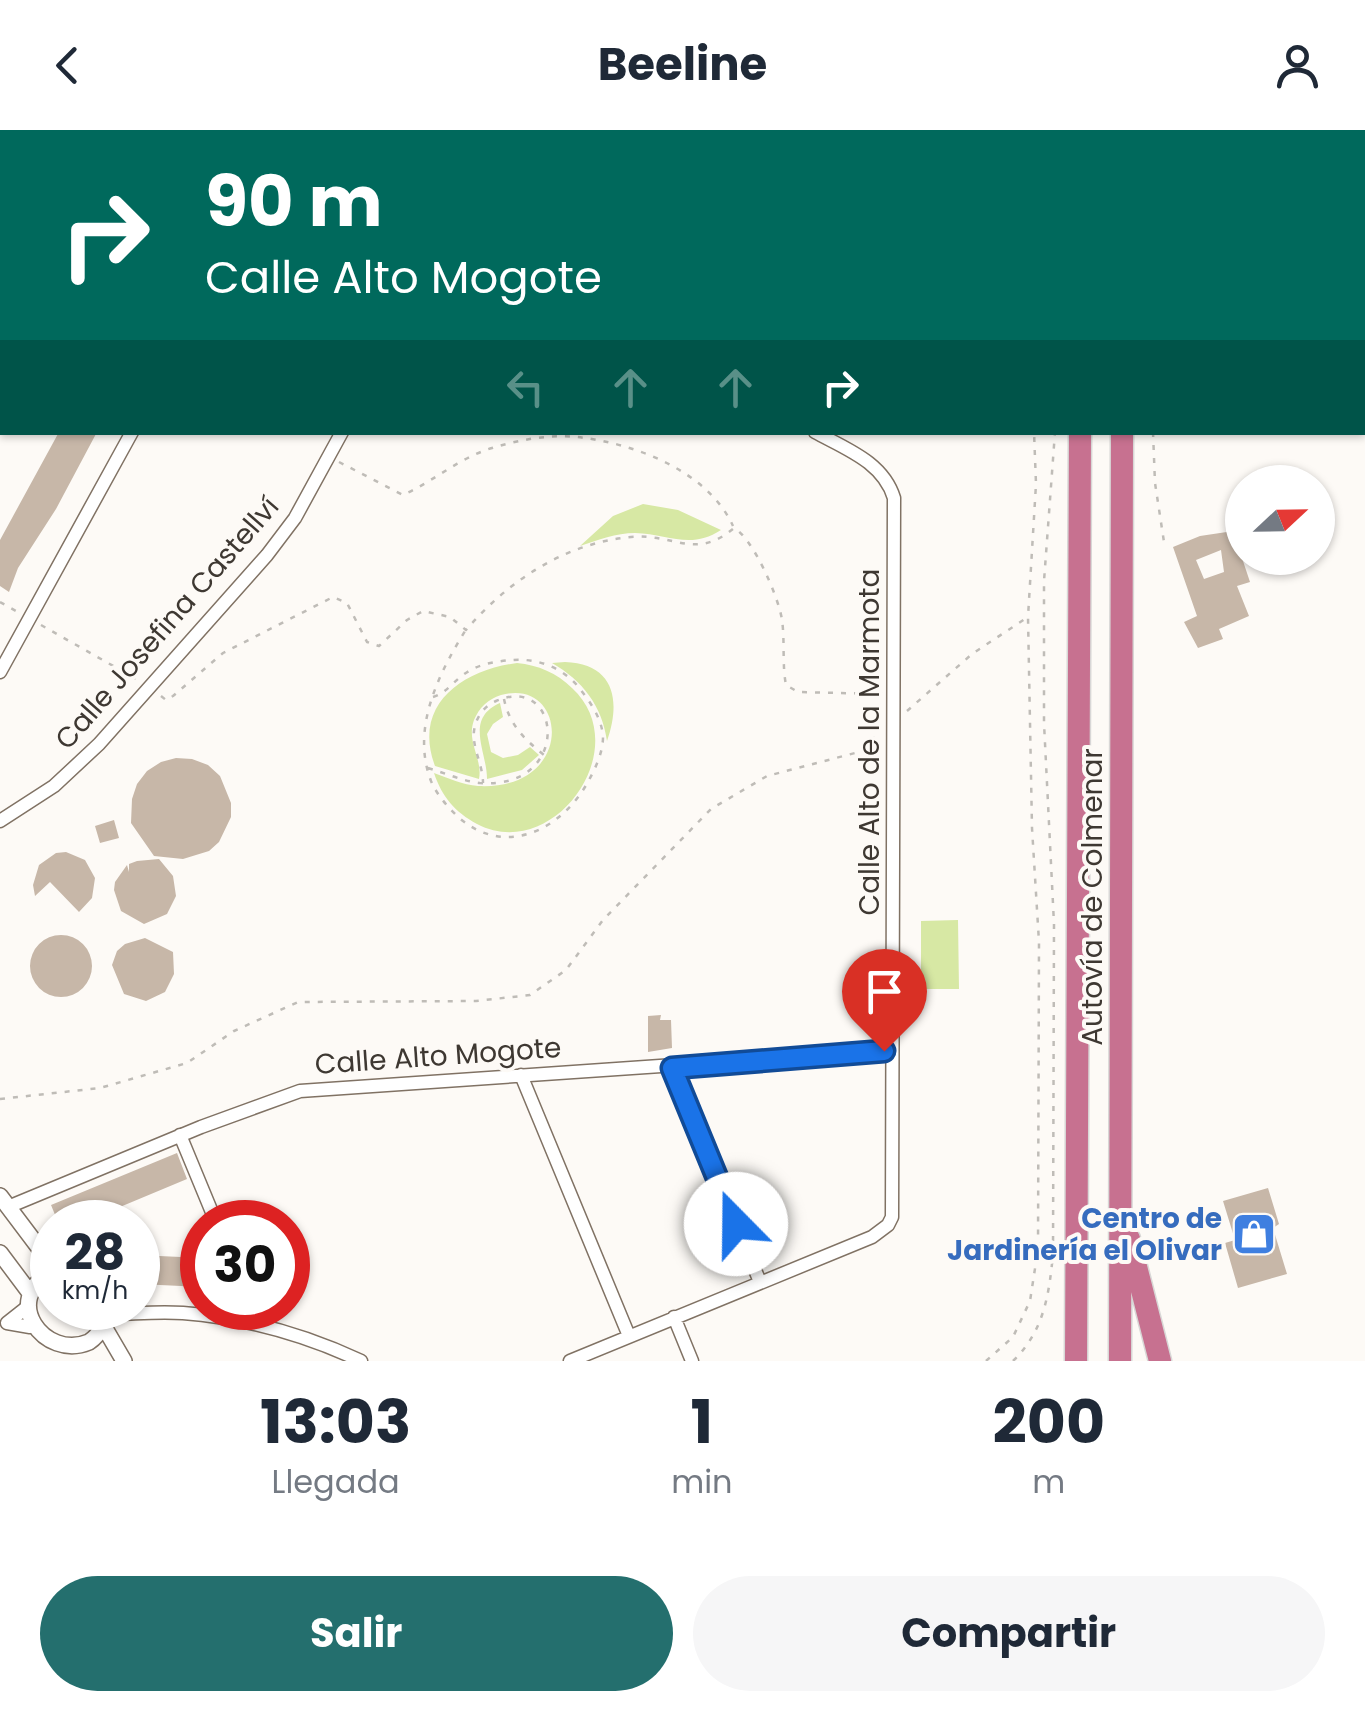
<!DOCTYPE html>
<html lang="es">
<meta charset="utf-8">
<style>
body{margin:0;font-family:Poppins,sans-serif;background:#f6f6f7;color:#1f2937;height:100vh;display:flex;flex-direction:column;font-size:38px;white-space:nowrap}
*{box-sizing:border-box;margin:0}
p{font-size:32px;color:#747a83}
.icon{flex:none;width:55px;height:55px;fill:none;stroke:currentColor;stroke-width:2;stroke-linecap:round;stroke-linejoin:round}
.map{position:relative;height:1231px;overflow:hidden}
.side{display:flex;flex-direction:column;background:#fff;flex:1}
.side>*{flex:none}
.guide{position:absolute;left:0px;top:0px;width:1365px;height:305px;box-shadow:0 2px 8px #0004;background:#00695c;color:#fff;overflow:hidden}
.needle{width:65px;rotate:68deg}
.tools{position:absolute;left:1225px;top:335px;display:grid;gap:20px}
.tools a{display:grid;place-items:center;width:110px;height:110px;border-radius:50%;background:#fff;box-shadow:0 2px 8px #0004;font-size:50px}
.speed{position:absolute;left:30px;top:1070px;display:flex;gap:20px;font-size:50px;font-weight:700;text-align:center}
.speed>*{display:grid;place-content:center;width:130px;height:130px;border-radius:50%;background:#fff;box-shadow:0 2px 8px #0004;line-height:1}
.speed small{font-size:25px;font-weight:400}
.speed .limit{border:15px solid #d22;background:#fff;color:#111}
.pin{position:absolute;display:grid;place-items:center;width:85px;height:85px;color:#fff;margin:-102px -42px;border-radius:50% 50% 50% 0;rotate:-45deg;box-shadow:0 0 10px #0007}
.pin .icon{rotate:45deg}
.me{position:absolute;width:110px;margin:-55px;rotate:338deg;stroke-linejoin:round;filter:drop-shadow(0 0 8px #0008)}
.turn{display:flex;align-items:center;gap:35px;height:210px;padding:0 40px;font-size:45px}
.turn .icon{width:130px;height:130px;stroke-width:2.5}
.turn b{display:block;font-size:70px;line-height:85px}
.lanes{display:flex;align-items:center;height:95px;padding:0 40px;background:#0003;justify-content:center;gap:50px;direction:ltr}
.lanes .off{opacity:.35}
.eta{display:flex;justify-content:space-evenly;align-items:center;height:170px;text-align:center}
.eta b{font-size:60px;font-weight:700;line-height:70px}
.primary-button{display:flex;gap:20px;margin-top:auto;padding:20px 40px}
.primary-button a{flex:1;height:115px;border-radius:60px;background:#246f6e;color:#fff;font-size:40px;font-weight:700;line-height:115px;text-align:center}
.primary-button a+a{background:#f6f6f7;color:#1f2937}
header{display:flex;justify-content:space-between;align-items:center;height:130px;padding:0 40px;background:#fff;font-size:45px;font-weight:700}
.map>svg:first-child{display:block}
.green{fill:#d7e8a4}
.building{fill:#c7b7a8;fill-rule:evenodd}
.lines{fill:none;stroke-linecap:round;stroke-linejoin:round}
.service-casing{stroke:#807264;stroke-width:9}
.minor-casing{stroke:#807264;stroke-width:15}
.tertiary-casing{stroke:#807264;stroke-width:18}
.motorway-casing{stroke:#d8d7d6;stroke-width:25}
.path{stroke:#bfbcb7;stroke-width:2.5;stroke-dasharray:5 8;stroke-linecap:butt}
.service{stroke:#fff;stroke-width:6}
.minor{stroke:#fff;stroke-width:12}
.tertiary{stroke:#fff;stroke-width:15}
.motorway{stroke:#c77190;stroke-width:22}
.route-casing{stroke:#114b97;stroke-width:25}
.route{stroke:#1a73e8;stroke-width:18}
.labels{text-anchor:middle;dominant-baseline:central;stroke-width:8;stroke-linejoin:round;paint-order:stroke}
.street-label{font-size:28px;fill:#3e3832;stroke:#fdfaf6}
.shop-label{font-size:28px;font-weight:bold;fill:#366cbe;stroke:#fdfaf6;text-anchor:end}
</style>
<header><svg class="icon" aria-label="back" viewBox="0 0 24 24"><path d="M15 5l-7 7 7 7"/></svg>Beeline<svg class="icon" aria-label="person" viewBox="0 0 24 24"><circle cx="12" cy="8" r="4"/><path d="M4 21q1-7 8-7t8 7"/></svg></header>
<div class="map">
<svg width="1365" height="1231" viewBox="0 0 1365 1231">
<rect width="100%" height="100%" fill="#fdfaf6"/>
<path class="green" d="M643,374L678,380L721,400C691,420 668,404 635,403C616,403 598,410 580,416L613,386Z
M565,532C615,534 621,571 607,611C602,576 583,551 552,533Z
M517,533C538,535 557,543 572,558C637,618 553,734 477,694C455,682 442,667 434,643C448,648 463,655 478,656C577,661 568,546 501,565C488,569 479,578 474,590C466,612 483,629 479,649L435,636C412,575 462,540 517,533Z
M500,573L503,587L493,594L487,604L491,622L503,628L518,625L530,617L539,625L522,640L487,649C487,621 464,589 500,573Z
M958,790L959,859H921V791Z"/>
<path class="building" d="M59,302H97L56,379L18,438L9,462L0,456V410Z
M1240,400L1242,428L1250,452L1237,456L1249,486L1219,499L1223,509L1198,518L1184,492L1197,486L1173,417L1200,406ZM1221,420L1224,442L1204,449L1196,430Z
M176,628L192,629L208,635L220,646L231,673V687L219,712L209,721L183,729L154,726L131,693L132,669L137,654L147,641L161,632Z
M114,690L119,708L100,713L95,696Z
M66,722L85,730L95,748L92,768L79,782L50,752L35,766L33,755L39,735L56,723Z
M159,729L173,746L176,766L167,784L144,794L121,781L114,760L115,752L127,735L129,742V734L137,731Z
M30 836a31 31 0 1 1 62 0a31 31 0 1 1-62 0Z
M145,808L173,822L174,844L165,862L146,871L124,864L112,835L117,821L125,814Z
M661,885L660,890H671L672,918L648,922V886Z
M177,1023L187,1049L84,1092H58L51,1075Z
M1268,1058L1279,1094L1273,1098L1287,1144L1238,1158L1225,1113L1235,1110L1223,1071Z
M138,1125L202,1128V1157L139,1154Z"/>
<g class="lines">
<g class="service-casing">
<path id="service" d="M64,0L69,2
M80,2L84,0"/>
</g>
<g class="minor-casing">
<path id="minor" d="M0,196L2,192
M0,221L2,222
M0,542L132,302
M0,691L54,656L99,614L267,425L295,388L342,302
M672,938L760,1152
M521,945L629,1206
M180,1005L216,1092
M8,1077L201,997L300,961L892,920
M26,1178L7,1193L30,1197
M106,1184C132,1184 158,1181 183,1183C245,1188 306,1205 361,1231
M674,1187L692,1231
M570,1231L872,1107L888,1095L892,1087L894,368C883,332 846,319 815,302"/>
</g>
<g class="tertiary-casing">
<path id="tertiary" d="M0,1066L52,1135
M0,1123L30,1163
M52,1142C0,1169 44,1231 89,1212C101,1204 106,1191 106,1178
M103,1195L124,1231"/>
</g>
<g class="motorway-casing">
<path id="motorway" d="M1081,2V0
M1123,2V0
M1129,1109L1160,1231
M1076,1231L1080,302
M1120,1231L1122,302"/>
</g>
<path class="path" d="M516,0L519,2
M1056,2V0
M1362,260H1365
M1153,302L1155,353L1164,412
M339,332L403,365C434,351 459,328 492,318C519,310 549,304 577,307C634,313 708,341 733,396
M0,472L16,481
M41,495L138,550
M161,566L166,570L173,566L223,523L333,467L347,473L367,512L379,516L407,490L423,481L450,487L466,500C508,451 565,413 631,407C674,403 695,431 734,398C753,408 779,468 782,490C785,511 782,535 786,555L798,562L883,564
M433,567C446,563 452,553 463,545C477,534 497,531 513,530C539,528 565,539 580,559C591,573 602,589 603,607C603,622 596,637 589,650C563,699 506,729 458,687C447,676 437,665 431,651C411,599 438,545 465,501
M504,569C509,594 524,609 544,625
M907,581L972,524L1028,487
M428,638C445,643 462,651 480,653C573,660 562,542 496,571C484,576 476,587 474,601C472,618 483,635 483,653
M0,969L100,958L187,933L234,901L298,872L476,871L530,865L566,840L603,790L711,679L767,646L855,623L881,602
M986,1231L1013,1207L1030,1171L1038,1119L1039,812L1032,698L1028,487L1036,354L1034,302
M1013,1231C1044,1201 1049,1165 1053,1124L1054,794L1044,593V451L1055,302"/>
<use href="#service" class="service"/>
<use href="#minor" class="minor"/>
<use href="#tertiary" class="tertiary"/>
<use href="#motorway" class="motorway"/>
</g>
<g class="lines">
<g class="route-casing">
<path id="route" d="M736,1094L672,938L884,921"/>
</g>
<use href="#route" class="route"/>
</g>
<defs>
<g id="shop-square" transform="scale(2.25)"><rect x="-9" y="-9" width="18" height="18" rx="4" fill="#3f7fe0" stroke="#fdfaf6"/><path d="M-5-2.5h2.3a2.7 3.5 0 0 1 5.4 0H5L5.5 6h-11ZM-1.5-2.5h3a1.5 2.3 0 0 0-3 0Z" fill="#fff"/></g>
</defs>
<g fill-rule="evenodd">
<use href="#shop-square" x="1254" y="1104"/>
</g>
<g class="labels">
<g class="street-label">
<text transform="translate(167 493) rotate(-49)">Calle Josefina Castellví</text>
<text transform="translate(869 612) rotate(-90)">Calle Alto de la Marmota</text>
<text transform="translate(1092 767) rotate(-90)">Autovía de Colmenar</text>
<text transform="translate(438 926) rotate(-4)">Calle Alto Mogote</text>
</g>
<g class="shop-label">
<text x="1222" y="1088">Centro de<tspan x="1222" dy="32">Jardinería el Olivar</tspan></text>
</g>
</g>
</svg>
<div class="tools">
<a><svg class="needle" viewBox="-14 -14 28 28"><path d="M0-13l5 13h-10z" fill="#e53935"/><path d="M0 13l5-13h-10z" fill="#747a83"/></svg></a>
</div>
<div class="speed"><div>28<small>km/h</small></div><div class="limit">30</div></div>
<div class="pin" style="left:884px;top:921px;background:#d93025"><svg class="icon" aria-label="arrive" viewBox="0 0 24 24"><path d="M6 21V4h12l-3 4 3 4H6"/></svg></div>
<svg class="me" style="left:736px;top:1094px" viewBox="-20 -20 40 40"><circle r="19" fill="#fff"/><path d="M0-13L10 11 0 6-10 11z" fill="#1a73e8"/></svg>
<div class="guide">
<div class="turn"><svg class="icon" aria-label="right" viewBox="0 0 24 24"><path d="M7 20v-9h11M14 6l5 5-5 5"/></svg><div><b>90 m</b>Calle Alto Mogote</div></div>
<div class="lanes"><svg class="icon off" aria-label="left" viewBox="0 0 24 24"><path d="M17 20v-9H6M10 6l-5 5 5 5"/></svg><svg class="icon off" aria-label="ahead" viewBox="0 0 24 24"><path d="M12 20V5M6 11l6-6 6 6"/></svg><svg class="icon off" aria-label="ahead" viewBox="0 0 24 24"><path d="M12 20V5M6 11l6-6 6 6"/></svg><svg class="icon" aria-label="right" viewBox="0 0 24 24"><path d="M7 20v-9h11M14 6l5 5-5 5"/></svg></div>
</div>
</div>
<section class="side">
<div class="eta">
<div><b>13:03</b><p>Llegada</p></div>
<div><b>1</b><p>min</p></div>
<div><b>200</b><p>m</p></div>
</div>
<div class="primary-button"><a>Salir</a><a>Compartir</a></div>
</section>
